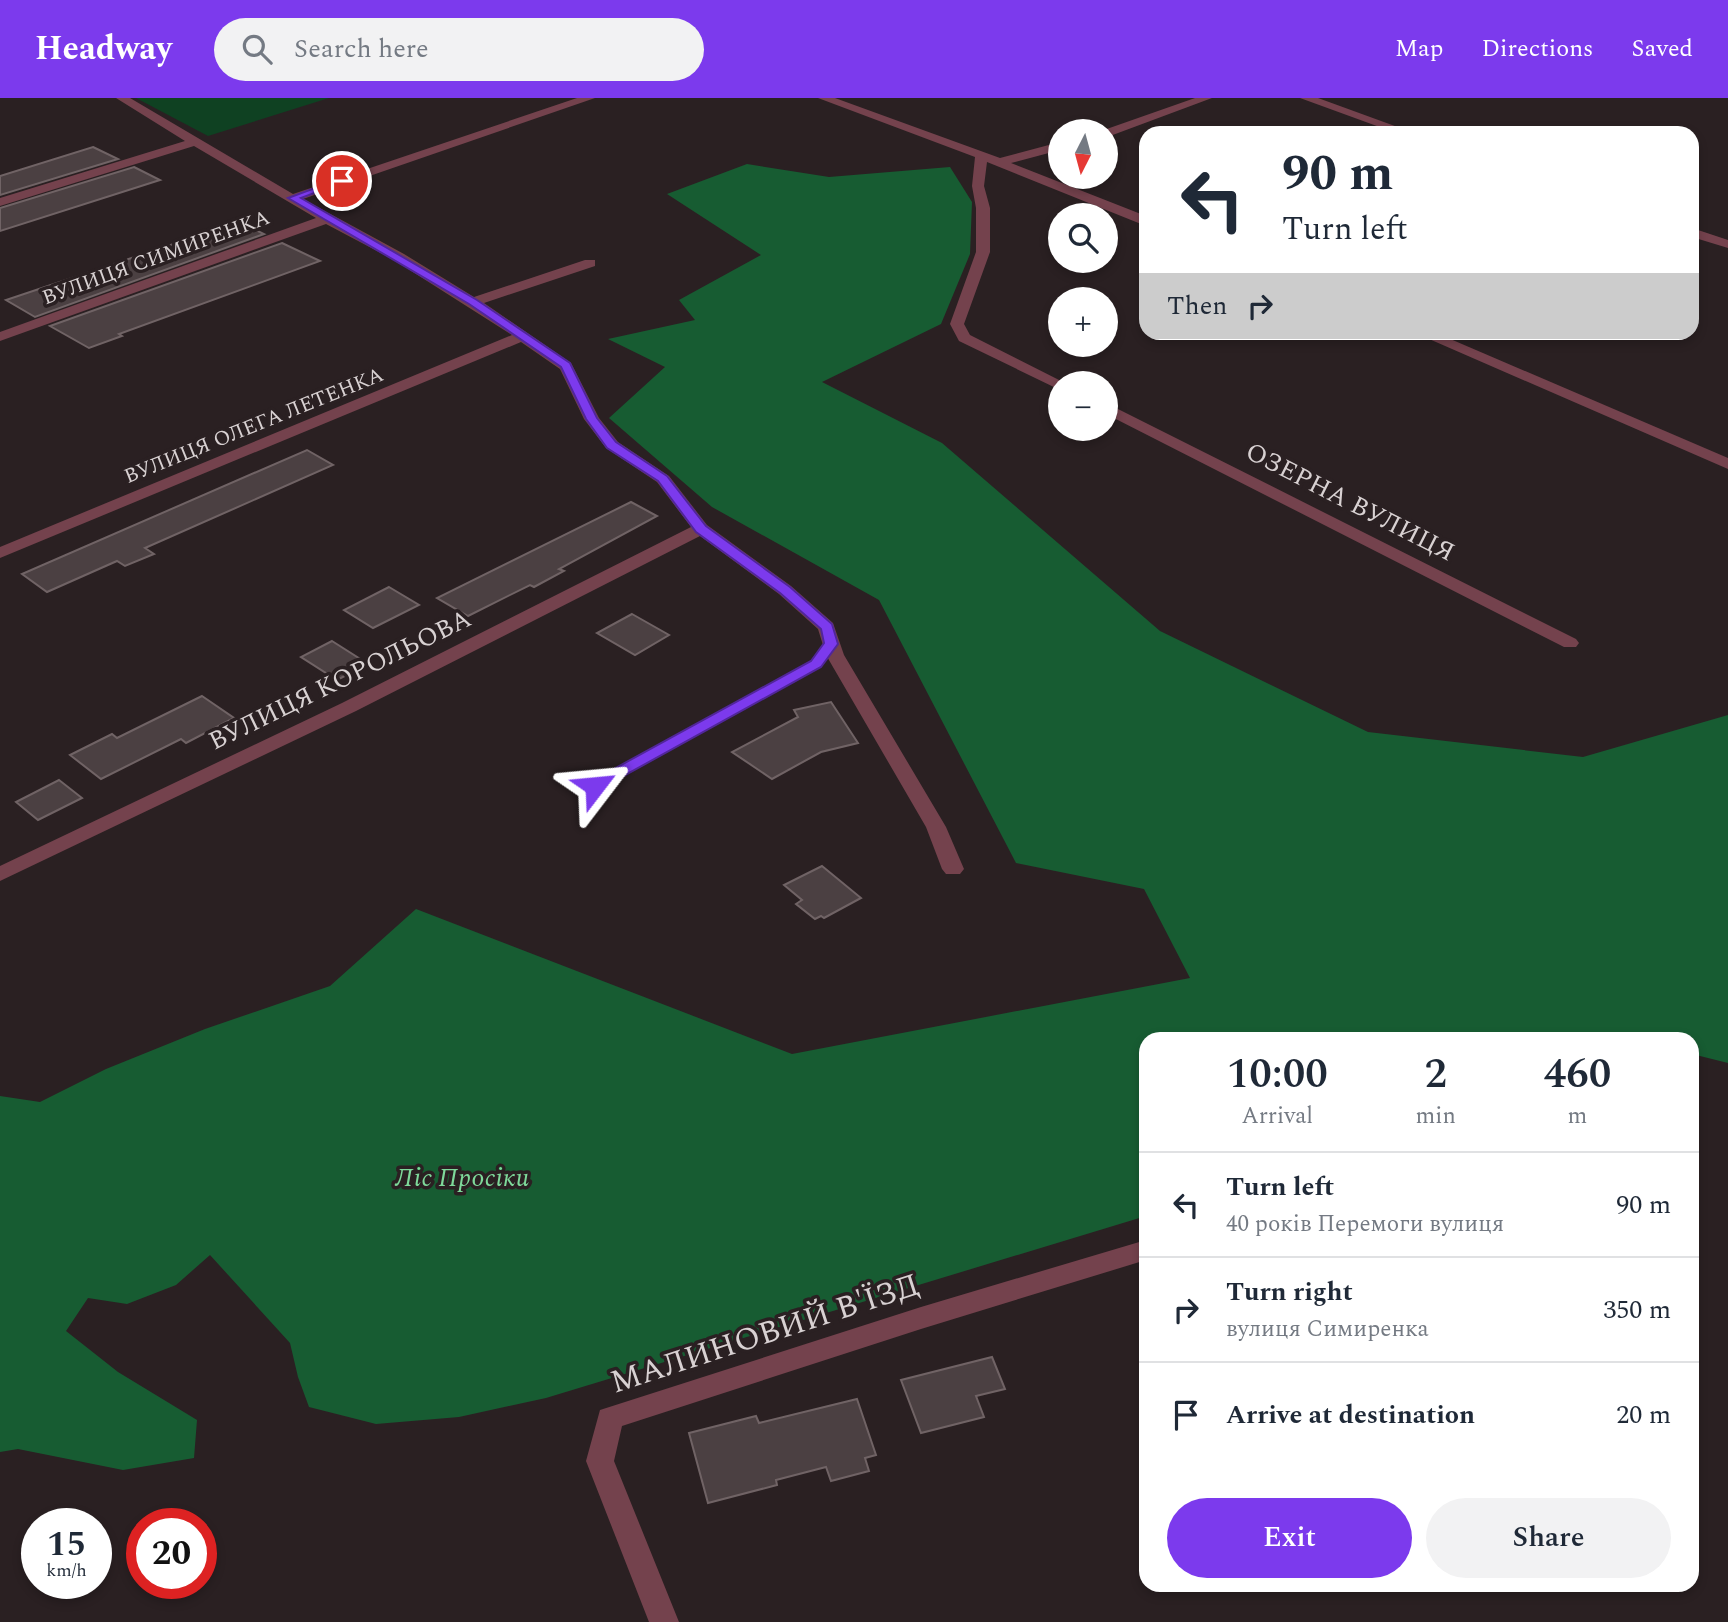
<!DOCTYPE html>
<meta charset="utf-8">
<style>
body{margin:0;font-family:Spectral,serif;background:#f2f2f3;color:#1f2937;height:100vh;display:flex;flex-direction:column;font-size:26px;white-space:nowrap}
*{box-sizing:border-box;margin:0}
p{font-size:23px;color:#747a83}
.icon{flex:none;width:38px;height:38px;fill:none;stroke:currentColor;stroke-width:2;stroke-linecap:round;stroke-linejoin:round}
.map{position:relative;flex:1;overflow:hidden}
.drawer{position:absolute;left:1139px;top:934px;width:560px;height:560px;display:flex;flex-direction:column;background:#fff;border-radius:21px;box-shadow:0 4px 10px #0003}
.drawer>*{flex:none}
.hud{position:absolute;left:1139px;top:28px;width:560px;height:214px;border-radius:21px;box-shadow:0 4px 10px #0003;background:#fff;color:#1f2937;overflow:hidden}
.needle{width:46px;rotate:186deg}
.tools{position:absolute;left:1048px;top:21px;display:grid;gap:14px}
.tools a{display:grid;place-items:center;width:70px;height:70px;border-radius:50%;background:#fff;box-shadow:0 4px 10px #0003;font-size:35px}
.speed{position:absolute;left:21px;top:1410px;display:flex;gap:14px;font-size:35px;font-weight:700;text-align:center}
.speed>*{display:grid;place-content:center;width:91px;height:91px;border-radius:50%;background:#fff;box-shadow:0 4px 10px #0003;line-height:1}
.speed small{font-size:18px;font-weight:400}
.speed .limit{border:10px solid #d22;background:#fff;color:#111}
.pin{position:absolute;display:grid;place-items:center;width:60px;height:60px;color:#fff;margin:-30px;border:4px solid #fff;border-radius:50%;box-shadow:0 2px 7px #0007}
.me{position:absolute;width:77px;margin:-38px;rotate:61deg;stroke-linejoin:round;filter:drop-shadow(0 0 5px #0008)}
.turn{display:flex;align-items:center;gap:24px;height:147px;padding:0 28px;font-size:32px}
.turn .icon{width:91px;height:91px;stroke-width:2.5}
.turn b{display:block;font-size:49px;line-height:60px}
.then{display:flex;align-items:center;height:66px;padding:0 28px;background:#0003;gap:14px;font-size:26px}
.eta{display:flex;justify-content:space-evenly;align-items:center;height:119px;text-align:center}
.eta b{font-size:42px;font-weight:600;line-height:49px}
.action{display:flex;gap:14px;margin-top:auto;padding:14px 28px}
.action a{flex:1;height:80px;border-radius:42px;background:#7c3aed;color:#fff;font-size:28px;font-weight:600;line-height:80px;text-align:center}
.action a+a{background:#f2f2f3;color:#1f2937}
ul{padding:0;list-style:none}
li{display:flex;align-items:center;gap:21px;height:105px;padding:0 28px;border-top:2px solid #e0e1e3}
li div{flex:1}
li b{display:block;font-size:26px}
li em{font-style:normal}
header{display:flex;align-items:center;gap:42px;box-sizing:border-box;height:98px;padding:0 35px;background:#7c3aed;color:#fff}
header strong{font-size:33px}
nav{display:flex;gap:38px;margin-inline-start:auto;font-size:24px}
.search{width:490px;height:63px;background:#f2f2f3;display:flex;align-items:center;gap:18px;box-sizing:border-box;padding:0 24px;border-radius:38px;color:#747a83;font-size:26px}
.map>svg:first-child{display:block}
.green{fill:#0f4122}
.forest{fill:#175c32}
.building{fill:#4b4042;stroke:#706365;stroke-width:2}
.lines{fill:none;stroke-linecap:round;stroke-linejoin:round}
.lane{fill:#74424d;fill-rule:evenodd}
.street{fill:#74424d;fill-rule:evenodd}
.route{fill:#7c3aed;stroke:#51269a;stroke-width:2}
.labels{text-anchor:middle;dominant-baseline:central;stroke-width:7;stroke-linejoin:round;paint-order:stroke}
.far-street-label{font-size:21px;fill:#d8d1d2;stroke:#2a2022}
.street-label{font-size:26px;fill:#d8d1d2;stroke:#2a2022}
.park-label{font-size:26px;font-style:italic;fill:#7ed99a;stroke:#2a2022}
.near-street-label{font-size:32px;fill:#d8d1d2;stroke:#2a2022}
</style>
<header>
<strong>Headway</strong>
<div class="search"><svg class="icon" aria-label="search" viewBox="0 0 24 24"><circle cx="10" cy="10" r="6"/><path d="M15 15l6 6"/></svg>Search here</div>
<nav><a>Map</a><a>Directions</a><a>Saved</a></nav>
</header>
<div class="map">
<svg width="1728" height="1524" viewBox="0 0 1728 1524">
<rect width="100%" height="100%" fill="#2a2022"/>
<path class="green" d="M136,0H329L208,38Z"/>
<path class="forest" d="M747,66L829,79L950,69L972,104L970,156L941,226L822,284L942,345L1160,533L1368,634L1583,659L1728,617V965L1692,956V942H1146V1118L546,1300L459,1319L376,1326L309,1309L298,1279L290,1245L210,1157L176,1187L127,1206L88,1200L66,1233L118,1274L197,1322L194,1360L123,1372L18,1351L0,1354V998L40,1004L106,971L205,931L330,888L416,811L792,956L1190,880L1144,791L1016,765L879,502L712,409L609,320L665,269L608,241L695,222L679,202L761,157L667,96Z"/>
<path class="building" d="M93,49L118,61L0,97V78Z
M134,69L160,82L0,133V110Z
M239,124L264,136L35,219L6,202Z
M282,145L320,163L119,236L122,238L89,250L50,228Z
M307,352L333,367L145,450L154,456L125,468L117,463L47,494L22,476Z
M631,404L657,418L559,471L564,473L534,489L530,487L468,518L437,500Z
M389,489L419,507L373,530L344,512Z
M632,516L669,537L635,557L597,535Z
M332,543L368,566L337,582L301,559Z
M202,598L234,620L186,645L181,641L101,681L70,657L112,636L117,640Z
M831,604L858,645L821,654L772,681L732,654L798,619L794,612Z
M59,682L82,700L38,722L16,704Z
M822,768L861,800L824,820L821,818L815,821L796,806L802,802L784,787Z
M992,1259L1005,1291L976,1298L984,1319L921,1335L901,1282Z
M857,1301L876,1357L865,1360L869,1373L831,1383L826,1369L776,1382L777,1387L708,1405L689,1335L756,1318L759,1325Z"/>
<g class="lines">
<path class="lane" d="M831,542L837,546L820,569L600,691L595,692L588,688L812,563L827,543Z"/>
<path class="street" d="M116,0H130L293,96L577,0H595L303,101L404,156L474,199L585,162H595V168L484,205L571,265L599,320L618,344L669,378L707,427L791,488L833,525L844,557L946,729L964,771L960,776H946L942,771L926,729L826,557L818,531L779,496L700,438L356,613L0,783V768L342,605L691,429L657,384L606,350L584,321L560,271L521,244L0,460V449L512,237L394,162L326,126L0,243V234L316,120L194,48L0,108V100L185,43Z
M818,0H835L1000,60L1060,44V52L1011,65L1146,118V127L1141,126L987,64L984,88L990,110V154L964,226L970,237L1065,285H1060V292L959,243L950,226L976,154V110L972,88L975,59Z
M1195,0H1212L1110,38L1106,39V33H1101Z
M1300,0H1318L1414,35H1396Z
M1692,130L1728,142V150L1692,139Z
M1413,234H1434L1728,360V371Z
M1106,305L1576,541L1579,545L1576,549H1564L1106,316Z
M1146,1142V1162L921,1231L622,1328L614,1363L679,1524H649L586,1363L600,1312L921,1209Z"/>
</g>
<path class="route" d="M339,81L347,83L301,100L477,202L570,265L597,320L616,344L667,378L706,428L790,489L832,526L838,546L821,569L600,691H590L587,688L590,684L811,563L824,545L821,531L780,495L696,434L658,383L607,350L586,321L561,269L469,206L288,100Z"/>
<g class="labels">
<g class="far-street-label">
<text transform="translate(156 160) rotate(-20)">ВУЛИЦЯ СИМИРЕНКА</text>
<text transform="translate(254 328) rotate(-22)">ВУЛИЦЯ ОЛЕГА ЛЕТЕНКА</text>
</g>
<g class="street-label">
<text transform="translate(1350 404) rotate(27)">ОЗЕРНА ВУЛИЦЯ</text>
<text transform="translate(340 582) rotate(-26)">ВУЛИЦЯ КОРОЛЬОВА</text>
</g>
<g class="park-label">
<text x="462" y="1080">Ліс Просіки</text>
</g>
<g class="near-street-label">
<text transform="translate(765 1236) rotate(-18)">МАЛИНОВИЙ В'ЇЗД</text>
</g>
</g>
</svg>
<div class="tools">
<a><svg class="needle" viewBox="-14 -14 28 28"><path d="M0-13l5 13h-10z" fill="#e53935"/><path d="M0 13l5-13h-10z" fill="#747a83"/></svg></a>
<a><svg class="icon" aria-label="search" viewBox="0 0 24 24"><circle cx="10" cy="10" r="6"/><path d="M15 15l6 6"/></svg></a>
<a>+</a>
<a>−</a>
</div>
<div class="speed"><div>15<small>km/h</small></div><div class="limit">20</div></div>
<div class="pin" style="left:342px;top:83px;background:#d93025"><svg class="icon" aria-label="arrive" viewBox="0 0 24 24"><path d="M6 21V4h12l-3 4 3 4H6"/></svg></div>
<svg class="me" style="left:595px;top:688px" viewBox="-20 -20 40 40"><path d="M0-17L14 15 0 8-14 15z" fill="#7c3aed" stroke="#fff" stroke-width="4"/></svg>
<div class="hud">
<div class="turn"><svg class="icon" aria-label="left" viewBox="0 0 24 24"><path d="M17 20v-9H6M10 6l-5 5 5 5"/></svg><div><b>90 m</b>Turn left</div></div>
<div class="then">Then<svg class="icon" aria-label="right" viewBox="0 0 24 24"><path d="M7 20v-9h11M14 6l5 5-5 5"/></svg></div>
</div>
<section class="drawer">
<div class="eta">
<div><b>10:00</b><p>Arrival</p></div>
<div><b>2</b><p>min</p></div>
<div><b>460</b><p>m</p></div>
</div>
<ul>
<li><svg class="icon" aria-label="left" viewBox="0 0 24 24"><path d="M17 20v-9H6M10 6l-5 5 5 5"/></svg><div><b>Turn left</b><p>40 років Перемоги вулиця</p></div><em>90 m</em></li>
<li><svg class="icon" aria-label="right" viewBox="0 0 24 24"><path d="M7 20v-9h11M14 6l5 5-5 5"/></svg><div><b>Turn right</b><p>вулиця Симиренка</p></div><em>350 m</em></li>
<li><svg class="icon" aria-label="arrive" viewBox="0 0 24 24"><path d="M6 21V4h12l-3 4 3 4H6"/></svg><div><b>Arrive at destination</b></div><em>20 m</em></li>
</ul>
<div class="action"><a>Exit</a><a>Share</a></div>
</section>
</div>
